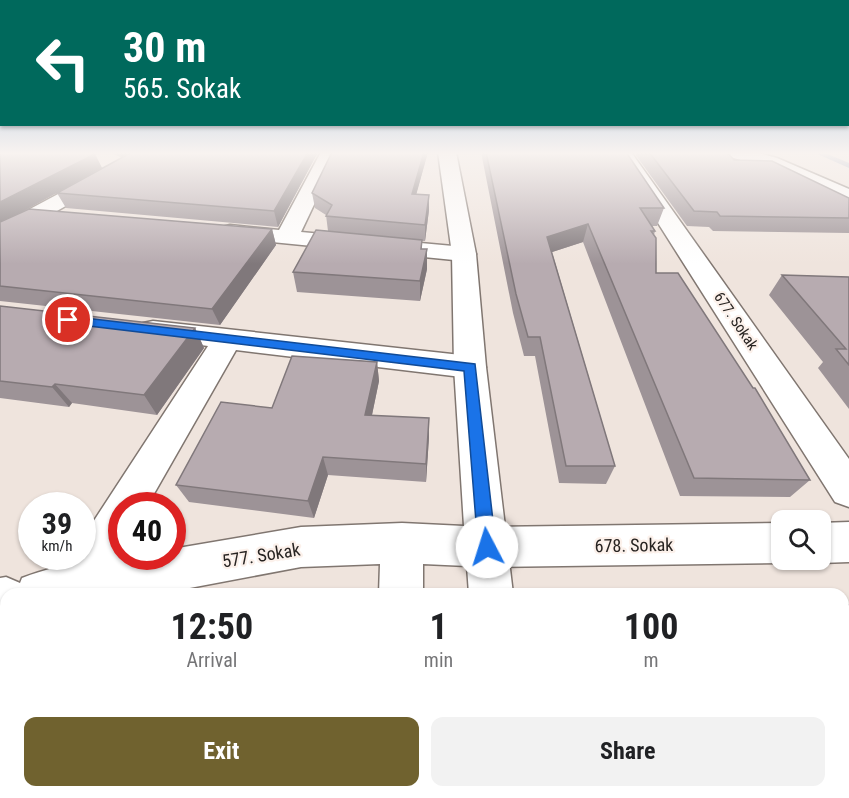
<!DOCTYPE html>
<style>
body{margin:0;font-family:"Roboto Condensed",sans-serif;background:#f2f2f2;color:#202124;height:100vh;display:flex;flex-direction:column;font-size:22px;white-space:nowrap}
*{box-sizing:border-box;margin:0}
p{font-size:20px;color:#757577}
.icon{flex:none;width:33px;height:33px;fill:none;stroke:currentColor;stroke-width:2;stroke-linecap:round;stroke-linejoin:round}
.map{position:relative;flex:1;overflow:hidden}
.details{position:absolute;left:0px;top:588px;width:849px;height:210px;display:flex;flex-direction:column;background:#fff;border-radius:18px 18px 0 0;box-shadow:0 2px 4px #0004}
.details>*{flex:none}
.guide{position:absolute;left:0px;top:0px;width:849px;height:126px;box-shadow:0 2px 4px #0004;background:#00695c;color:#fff;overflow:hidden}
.fabs{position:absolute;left:771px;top:510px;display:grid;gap:12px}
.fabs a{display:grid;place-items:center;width:60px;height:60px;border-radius:12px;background:#fff;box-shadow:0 2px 4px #0004;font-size:30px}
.speed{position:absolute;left:18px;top:492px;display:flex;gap:12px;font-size:30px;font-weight:700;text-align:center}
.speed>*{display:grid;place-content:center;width:78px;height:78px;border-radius:50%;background:#fff;box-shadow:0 2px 4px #0004;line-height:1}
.speed small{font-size:15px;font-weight:400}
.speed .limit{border:9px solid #d22;background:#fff;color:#111}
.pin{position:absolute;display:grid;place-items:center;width:51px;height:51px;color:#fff;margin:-26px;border:3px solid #fff;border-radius:50%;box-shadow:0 2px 6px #0007}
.me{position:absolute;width:66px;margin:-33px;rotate:355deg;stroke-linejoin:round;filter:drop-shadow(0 0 4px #0008)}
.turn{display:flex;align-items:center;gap:21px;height:126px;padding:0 24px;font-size:27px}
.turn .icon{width:78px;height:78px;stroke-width:2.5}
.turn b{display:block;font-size:42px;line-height:51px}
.eta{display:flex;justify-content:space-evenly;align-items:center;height:102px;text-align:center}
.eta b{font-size:36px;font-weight:700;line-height:42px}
.button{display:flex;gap:12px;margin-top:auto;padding:12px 24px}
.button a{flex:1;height:69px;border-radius:12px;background:#70622f;color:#fff;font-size:24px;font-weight:700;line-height:69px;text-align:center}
.button a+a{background:#f2f2f2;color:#202124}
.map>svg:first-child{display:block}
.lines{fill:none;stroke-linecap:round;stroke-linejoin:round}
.stream{fill:#8b9cb6;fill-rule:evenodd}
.minor-casing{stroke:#807670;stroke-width:3}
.tertiary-casing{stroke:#807670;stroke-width:3}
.minor{fill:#fff;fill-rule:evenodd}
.tertiary{fill:#fff;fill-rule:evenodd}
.wall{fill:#9d9397}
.shaded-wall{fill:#80787b}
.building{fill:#b7abb0;stroke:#80787b;stroke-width:1.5}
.route{fill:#1a73e8;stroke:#114b97;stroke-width:1.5}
.labels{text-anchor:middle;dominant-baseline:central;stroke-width:4.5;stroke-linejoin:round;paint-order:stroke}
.street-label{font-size:15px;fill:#282422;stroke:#fcf1eb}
.near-street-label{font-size:18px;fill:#282422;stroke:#fcf1eb}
</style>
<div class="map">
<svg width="849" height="798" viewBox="0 0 849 798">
<rect width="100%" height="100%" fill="#efe4dd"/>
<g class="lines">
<path class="stream" d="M813,152H823L849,163V168Z"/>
<g class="minor-casing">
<path id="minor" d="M137,152H160L8,239L0,241V225Z
M321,152H339L301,232L464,247L473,249L476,254L473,259L464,261L222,237L219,232L222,227L230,225L279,230Z
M613,152H631L849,459V507L835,502Z
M153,321L470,356L481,359L486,367L481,375L470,378L236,350L147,506H122V552L98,594H58L55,587L71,556H82V539L208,346L143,337L139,330L143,323Z
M849,522V562L820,563L811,560H820V523Z
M782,523V560H791L782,563L487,567L472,561L466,547L472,533L487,527Z"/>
</g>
<g class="tertiary-casing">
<path id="tertiary" d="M438,152H456L476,254L486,367L513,594H469L467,566L423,564V594H379L380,564L301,567L158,594H6V623L0,624V578L6,577L20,583L22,578C67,560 125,556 172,556V549L301,527L402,523L464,526L454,367L452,254Z
M723,152H755L777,158L849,189V203L763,166L726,156Z
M367,792H425V798H367Z
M480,792H538L539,798H481Z"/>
</g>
<use href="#minor" class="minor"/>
<use href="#tertiary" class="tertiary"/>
</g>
<path class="wall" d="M0,152L95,154L102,168L20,213L272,229L276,245L220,325L0,301Z
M110,152H132L122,158Z
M132,152H318L278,227L66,208L57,193Z
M428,152L416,194L429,195V210L425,241H422V249H427V269L420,301L297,292L293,272L328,231L326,215L315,208L312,193Z
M481,152H626L664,208L657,226H652L655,231L654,235L656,273L810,480L790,497L680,496L583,242L552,252L615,466L606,484L559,483L535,356H524L513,313Z
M636,152H727L734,160L849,198V233L713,231L709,227L687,226L635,154Z
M782,275L849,277V409L818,368L823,362L769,295Z
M0,306L195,328L204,348L157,415L72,403L69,407L0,398Z
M377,362L379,381L372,415L429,437L426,482L328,475L314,518L189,502L176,485L272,408Z
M843,604L849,605V777H843Z
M6,792H254L253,798L172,794L58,793L0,798Z"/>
<path class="shaded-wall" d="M120,152H132L122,158Z
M308,152H318L278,227L274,211Z
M424,152H428L412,210V194Z
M95,154L102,168L0,224V202Z
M429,195V210L425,241V225Z
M588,224L583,242L543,255L547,237Z
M272,229L276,245L220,325L212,309Z
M427,249V269L420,301V281Z
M195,328L204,348L157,415L144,395Z
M377,362L379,381L368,434L365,415Z
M55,384L72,403L69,407L52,387Z
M429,418V437L426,482V464Z
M323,457L328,475L314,518L308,501Z
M27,792L58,793L57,798H25Z
M240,792H254L253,798H238Z"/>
<path class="building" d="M0,152H92L95,154L0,202Z
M132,152H308L274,211L57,193Z
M332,152H424L412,194L429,195L425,225L326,216L332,205L312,193Z
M486,152H626L664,208H640L655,231H651L656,238V273H678L753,388H755L810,480L694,478L588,224L547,237L615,466H566L540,337H528L516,294Z
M649,152H727L734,160L772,161L849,198V218L720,216L717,212L694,211Z
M29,209L272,229L212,309L0,286V222Z
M316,230L422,240L421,249H427L420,281L293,272Z
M782,275L849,277V365L836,349H846Z
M0,306L195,328L144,395L55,384L52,387L0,381Z
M292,356L377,362L365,415L429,418L426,464L323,457L308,501L176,485L221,402L272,408Z
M843,604L849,605V772H843Z
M0,652H6V792H240L238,798H171L172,793L27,792L25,798H0Z"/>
<linearGradient id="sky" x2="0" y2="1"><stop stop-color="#83aad4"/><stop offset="0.58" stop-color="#f8f3f0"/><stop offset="1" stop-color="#f8f3f0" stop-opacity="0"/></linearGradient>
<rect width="849" height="264" fill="url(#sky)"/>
<path class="route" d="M68,316L475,364L496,547L493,553L487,555L481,553L478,547L464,371L64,323V317Z"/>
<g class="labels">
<g class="street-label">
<text transform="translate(736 321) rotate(56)">677. Sokak</text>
</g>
<g class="near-street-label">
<text transform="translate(634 545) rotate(-1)">678. Sokak</text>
<text transform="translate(261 555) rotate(-9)">577. Sokak</text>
</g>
</g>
</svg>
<div class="fabs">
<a><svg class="icon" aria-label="search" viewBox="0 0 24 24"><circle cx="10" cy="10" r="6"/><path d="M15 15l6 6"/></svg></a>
</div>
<div class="speed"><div>39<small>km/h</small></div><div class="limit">40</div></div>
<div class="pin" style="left:68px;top:320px;background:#d93025"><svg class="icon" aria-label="arrive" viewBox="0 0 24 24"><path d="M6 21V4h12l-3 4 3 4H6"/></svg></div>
<svg class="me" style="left:487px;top:547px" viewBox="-20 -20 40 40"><circle r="19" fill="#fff"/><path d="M0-13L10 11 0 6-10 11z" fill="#1a73e8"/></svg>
<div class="guide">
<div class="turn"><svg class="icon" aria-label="left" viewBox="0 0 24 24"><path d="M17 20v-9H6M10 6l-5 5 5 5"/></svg><div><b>30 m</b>565. Sokak</div></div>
</div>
<section class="details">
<div class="eta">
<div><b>12:50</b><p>Arrival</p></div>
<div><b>1</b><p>min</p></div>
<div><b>100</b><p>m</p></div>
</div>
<div class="button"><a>Exit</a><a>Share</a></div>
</section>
</div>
